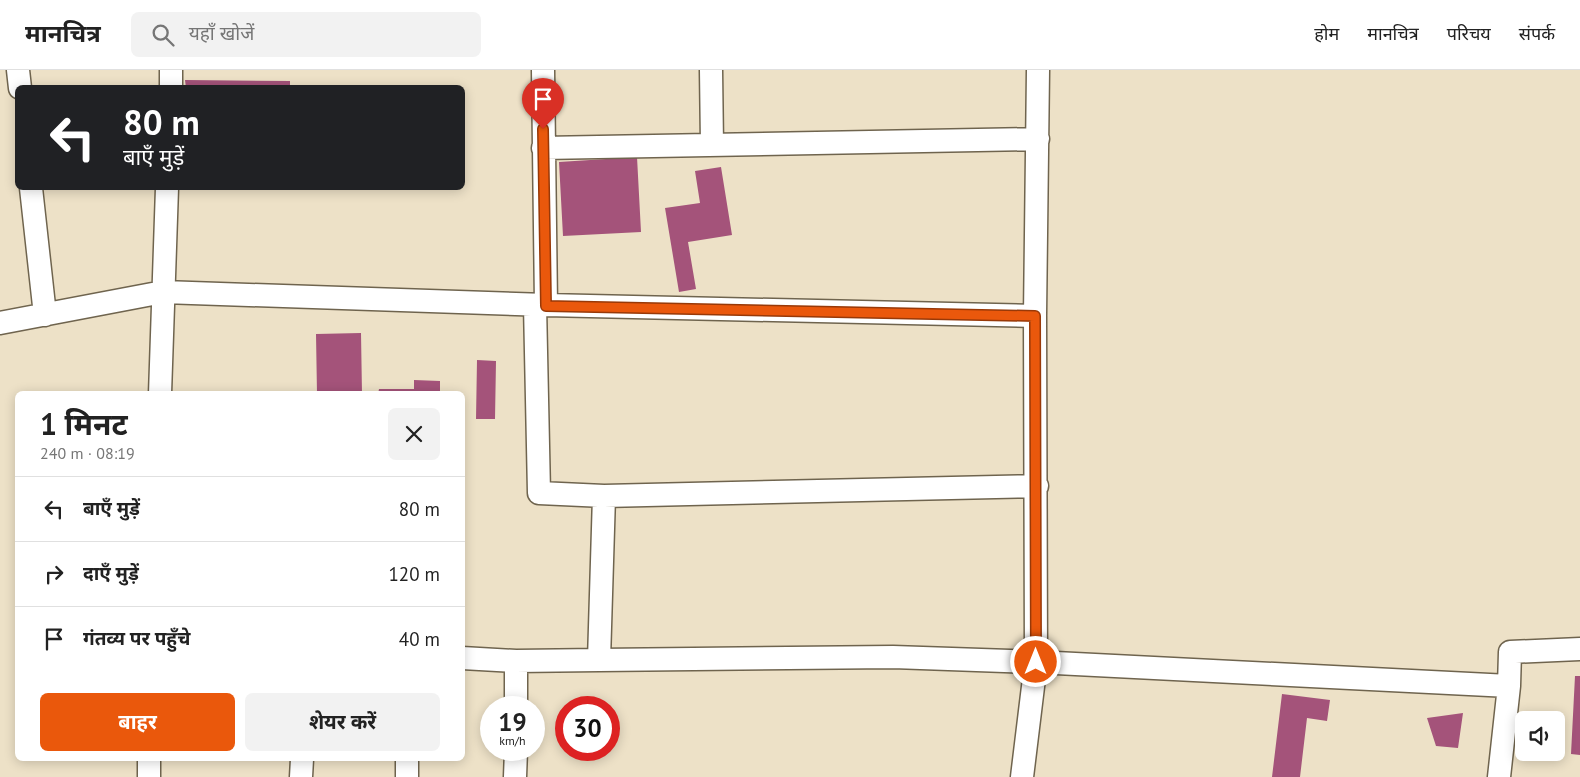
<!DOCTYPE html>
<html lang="hi">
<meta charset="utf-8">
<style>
body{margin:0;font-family:"PT Sans","Noto Sans Devanagari",sans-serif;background:#f2f2f2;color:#222;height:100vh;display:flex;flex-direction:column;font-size:19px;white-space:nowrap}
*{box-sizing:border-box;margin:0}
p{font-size:16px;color:#767676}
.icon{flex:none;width:28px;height:28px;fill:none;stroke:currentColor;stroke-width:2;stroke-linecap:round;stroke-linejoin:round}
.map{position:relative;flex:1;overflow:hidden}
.details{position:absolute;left:15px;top:321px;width:450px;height:370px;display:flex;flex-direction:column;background:#fff;border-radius:8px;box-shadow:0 2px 12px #0003}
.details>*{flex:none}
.guide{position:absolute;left:15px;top:15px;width:450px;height:105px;border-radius:8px;box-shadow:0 2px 12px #0003;background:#202124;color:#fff;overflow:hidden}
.buttons{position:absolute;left:1515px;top:641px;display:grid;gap:10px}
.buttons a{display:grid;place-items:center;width:50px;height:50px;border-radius:8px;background:#fff;box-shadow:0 2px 12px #0003;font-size:25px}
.speed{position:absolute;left:480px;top:626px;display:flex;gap:10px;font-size:25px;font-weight:700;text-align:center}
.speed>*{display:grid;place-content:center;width:65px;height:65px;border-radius:50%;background:#fff;box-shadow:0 2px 12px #0003;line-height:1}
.speed small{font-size:12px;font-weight:400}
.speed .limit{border:8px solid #d22;background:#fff;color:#111}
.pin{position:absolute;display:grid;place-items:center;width:42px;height:42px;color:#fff;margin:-51px -21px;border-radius:50% 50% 50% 0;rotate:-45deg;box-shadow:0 0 5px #0007}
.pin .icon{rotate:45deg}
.me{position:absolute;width:55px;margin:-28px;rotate:0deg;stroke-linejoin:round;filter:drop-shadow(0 0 4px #0008)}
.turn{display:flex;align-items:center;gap:18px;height:105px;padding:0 25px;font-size:22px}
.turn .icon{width:65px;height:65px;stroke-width:2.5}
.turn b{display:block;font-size:35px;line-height:42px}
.round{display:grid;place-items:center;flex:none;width:52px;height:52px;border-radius:8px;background:#f2f2f2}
.head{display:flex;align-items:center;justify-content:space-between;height:85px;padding:0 25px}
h1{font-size:30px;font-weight:700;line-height:38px}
.cta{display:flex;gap:10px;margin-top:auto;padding:10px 25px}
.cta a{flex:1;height:58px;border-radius:8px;background:#ea580c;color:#fff;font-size:20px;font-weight:700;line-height:58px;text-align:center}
.cta a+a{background:#f2f2f2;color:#222}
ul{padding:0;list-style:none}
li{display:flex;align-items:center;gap:15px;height:65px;padding:0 25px;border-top:1px solid #e0e0e0}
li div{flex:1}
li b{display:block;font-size:19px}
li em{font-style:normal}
header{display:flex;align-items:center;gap:30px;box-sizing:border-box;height:70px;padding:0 25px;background:#fff;border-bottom:1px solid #e0e0e0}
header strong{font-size:24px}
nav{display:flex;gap:28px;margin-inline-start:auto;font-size:18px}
.search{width:350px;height:45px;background:#f2f2f2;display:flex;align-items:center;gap:12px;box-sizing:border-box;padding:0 18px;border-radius:8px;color:#767676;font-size:19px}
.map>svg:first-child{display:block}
.building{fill:#a4537a}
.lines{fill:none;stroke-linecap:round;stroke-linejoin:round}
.street-casing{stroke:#6f644e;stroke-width:25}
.street{stroke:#fff;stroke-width:22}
.route-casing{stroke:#983908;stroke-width:12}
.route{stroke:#ea580c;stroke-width:9}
</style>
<header>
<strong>मानचित्र</strong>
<div class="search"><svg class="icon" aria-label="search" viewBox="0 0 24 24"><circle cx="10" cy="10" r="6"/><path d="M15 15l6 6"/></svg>यहाँ खोजें</div>
<nav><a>होम</a><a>मानचित्र</a><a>परिचय</a><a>संपर्क</a></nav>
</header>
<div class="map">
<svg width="1580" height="707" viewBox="0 0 1580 707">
<rect width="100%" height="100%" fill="#ede1c7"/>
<path class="building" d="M185,10L290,11V18H186Z
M637,87L641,162L563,166L559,92Z
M721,97L732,165L688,172L696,219L679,222L665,138L700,133L695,101Z
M361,263L362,324H317L316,264Z
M477,290L496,291L495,349H476Z
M414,310L440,311V324H378L379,319H414Z
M1575,606H1580V685L1571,684Z
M1282,624L1330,630L1327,651L1307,648L1300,707H1272Z
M1463,643L1458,678L1436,676L1427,648Z"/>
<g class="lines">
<g class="street-casing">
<path id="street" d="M18,0L20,18
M543,0L546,235
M711,0L712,75
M171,18V0
M543,78L1038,69
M31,118L45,245
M535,235L539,423L604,426L1037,416
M0,253L163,222L546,235L1035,246
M160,324L167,118
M604,426L599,590L893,587L1036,592L1509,616
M462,588L516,591V638
M516,591L599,590
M407,689V707
M149,707V689
M301,707L302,689
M515,707L516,680
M1022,707L1036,592L1035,246L1038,0
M1499,707L1509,616L1510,582L1580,579"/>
</g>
<use href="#street" class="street"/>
</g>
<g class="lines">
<g class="route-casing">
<path id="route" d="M543,59L546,236L1035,246L1036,592"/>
</g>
<use href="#route" class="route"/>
</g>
</svg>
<div class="buttons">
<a><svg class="icon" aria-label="sound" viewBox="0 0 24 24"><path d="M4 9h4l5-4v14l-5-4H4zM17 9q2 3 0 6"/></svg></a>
</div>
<div class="speed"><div>19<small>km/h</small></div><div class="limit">30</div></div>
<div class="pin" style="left:543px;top:59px;background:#d93025"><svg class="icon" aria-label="arrive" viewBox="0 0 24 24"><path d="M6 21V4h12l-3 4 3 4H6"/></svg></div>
<svg class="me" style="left:1036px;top:592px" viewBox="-20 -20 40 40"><circle r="17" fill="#ea580c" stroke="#fff" stroke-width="3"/><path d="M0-11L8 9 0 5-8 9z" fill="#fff"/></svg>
<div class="guide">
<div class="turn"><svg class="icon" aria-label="left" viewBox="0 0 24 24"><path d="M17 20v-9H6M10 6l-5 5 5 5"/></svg><div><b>80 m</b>बाएँ मुड़ें</div></div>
</div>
<section class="details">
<div class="head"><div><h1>1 मिनट</h1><p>240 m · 08:19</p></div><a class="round"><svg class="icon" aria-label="close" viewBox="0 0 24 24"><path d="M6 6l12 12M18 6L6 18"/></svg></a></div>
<ul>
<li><svg class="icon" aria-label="left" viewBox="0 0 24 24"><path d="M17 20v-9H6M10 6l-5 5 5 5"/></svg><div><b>बाएँ मुड़ें</b></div><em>80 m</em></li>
<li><svg class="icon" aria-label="right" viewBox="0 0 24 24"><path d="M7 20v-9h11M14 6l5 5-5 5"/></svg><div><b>दाएँ मुड़ें</b></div><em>120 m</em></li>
<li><svg class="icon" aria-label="arrive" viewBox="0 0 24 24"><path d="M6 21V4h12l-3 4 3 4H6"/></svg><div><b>गंतव्य पर पहुँचे</b></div><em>40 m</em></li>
</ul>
<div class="cta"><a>बाहर</a><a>शेयर करें</a></div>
</section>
</div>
